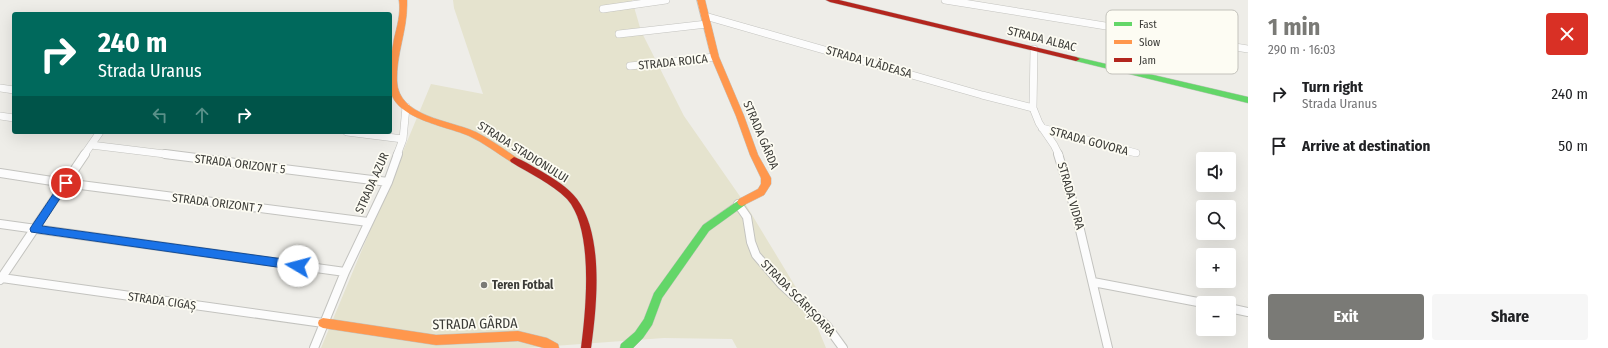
<!DOCTYPE html>
<meta charset="utf-8">
<style>
body{margin:0;font-family:"Fira Sans Condensed",sans-serif;background:#f6f6f6;color:#202124;height:100vh;display:flex;flex-direction:column;font-size:15px;white-space:nowrap}
*{box-sizing:border-box;margin:0}
p{font-size:13px;color:#757577}
.icon{flex:none;width:22px;height:22px;fill:none;stroke:currentColor;stroke-width:2;stroke-linecap:round;stroke-linejoin:round}
.map{position:relative;flex:1;overflow:hidden}
.panel{display:flex;flex-direction:column;background:#fff;width:360px}
.panel>*{flex:none}
.hud{position:absolute;left:12px;top:12px;width:380px;height:122px;border-radius:4px;box-shadow:0 4px 16px #0002;background:#00695c;color:#fff;overflow:hidden}
.controls{position:absolute;left:1196px;top:152px;display:grid;gap:8px}
.controls a{display:grid;place-items:center;width:40px;height:40px;border-radius:4px;background:#fff;box-shadow:0 4px 16px #0002;font-size:20px}
.pin{position:absolute;display:grid;place-items:center;width:34px;height:34px;color:#fff;margin:-17px;border:2px solid #fff;border-radius:50%;box-shadow:0 1px 4px #0007}
.me{position:absolute;width:44px;margin:-22px;rotate:278deg;stroke-linejoin:round;filter:drop-shadow(0 0 3px #0008)}
.turn{display:flex;align-items:center;gap:14px;height:84px;padding:0 20px;font-size:18px}
.turn .icon{width:52px;height:52px;stroke-width:2.5}
.turn b{display:block;font-size:28px;line-height:34px}
.lanes{display:flex;align-items:center;height:38px;padding:0 20px;background:#0003;justify-content:center;gap:20px;direction:ltr}
.lanes .off{opacity:.35}
.round{display:grid;place-items:center;flex:none;width:42px;height:42px;border-radius:4px;background:#f6f6f6}
.headline{display:flex;align-items:center;justify-content:space-between;height:68px;padding:0 20px}
h1{font-size:24px;font-weight:700;line-height:30px;color:#7a7a76}
.primary-button{display:flex;gap:8px;margin-top:auto;padding:8px 20px}
.primary-button a{flex:1;height:46px;border-radius:4px;background:#7a7a76;color:#fff;font-size:16px;font-weight:700;line-height:46px;text-align:center}
.primary-button a+a{background:#f6f6f6;color:#202124}
ul{padding:0;list-style:none}
li{display:flex;align-items:center;gap:12px;height:52px;padding:0 20px}
li div{flex:1}
li b{display:block;font-size:15px}
li em{font-style:normal}
main{display:flex;flex:1;min-height:0}
.map>svg:first-child{display:block}
.green{fill:#e5e3ce}
.lines{fill:none;stroke-linecap:round;stroke-linejoin:round}
.street-far1-casing{stroke:#c3c3bf;stroke-width:8}
.street-casing{stroke:#c3c3bf;stroke-width:10}
.fast-casing{stroke:#c3c3bf;stroke-width:1}
.slow-casing{stroke:#c3c3bf;stroke-width:1}
.jam-casing{stroke:#c3c3bf;stroke-width:1}
.street-far1{stroke:#fcfcfc;stroke-width:7}
.street{stroke:#fcfcfc;stroke-width:8}
.fast{fill:#63d668;fill-rule:evenodd}
.slow{fill:#ff974d;fill-rule:evenodd}
.jam{fill:#b3261e;fill-rule:evenodd}
.route{fill:#1a73e8;stroke:#114b97}
.poi-dot{fill:#7a7a76;stroke:#fdfcf3;stroke-width:1.5}
.labels{text-anchor:middle;dominant-baseline:central;stroke-width:3.5;stroke-linejoin:round;paint-order:stroke}
.street-label{font-size:12px;fill:#3c3c38;stroke:#fdfcf3}
.poi-label{font-size:12px;font-weight:bold;fill:#3c3c38;stroke:#fdfcf3;text-anchor:start}
.near-street-label{font-size:14px;fill:#3c3c38;stroke:#fdfcf3}
.key{fill:#fdfcf3;stroke:#c3c2bb;stroke-width:1}
.key-label{font-size:11px;fill:#3c3c38}
</style>
<main>
<div class="map">
<svg width="1248" height="348" viewBox="0 0 1248 348">
<rect width="100%" height="100%" fill="#eeede8"/>
<path class="green" d="M453,0H632L641,31L684,116L746,205L812,314L826,348H737L732,339L664,338L526,348H321L431,84L483,94L454,8Z"/>
<g class="lines">
<g class="street-far1-casing">
<path id="street-far1" d="M945,0L1248,49
M603,9L666,0
M705,16L982,95L1033,108
M619,34L707,24
M1034,49L1033,108L1039,123L1054,145L1059,155
M630,66L715,57
M0,88L14,90
M0,116L14,118
M1042,128L1136,153
M347,132L403,139
M91,145L173,155
M84,155L100,132
M397,155L403,139L406,107"/>
</g>
<g class="street-casing">
<path id="street" d="M165,154L388,182
M1058,154L1076,213L1108,348
M0,173L65,183L368,222
M738,204L747,217L751,242L756,255L781,284L827,326L843,348
M0,224L345,272
M2,278L323,323
M0,280L85,154
M1093,282L1203,303
M1229,308L1248,312
M314,348L345,272L388,182L398,154"/>
</g>
<g class="fast-casing">
<path id="fast" d="M1073,57H1076L1248,97V103L1076,61L1072,59Z
M742,198L745,199L747,202L745,205L709,231L662,298L652,325L643,338L633,348H620L621,344L635,332L644,319L654,293L703,225Z"/>
</g>
<g class="slow-casing">
<path id="slow" d="M399,0H407V5C407,31 396,55 397,81C398,117 450,120 476,132C490,139 504,149 517,158L518,160L517,162H511C497,153 484,143 469,136C447,126 393,119 390,88C389,72 391,55 394,39C397,26 401,14 399,0Z
M697,0H705L719,57L744,116L758,155L771,178V184L764,195L742,206L739,205L737,202L739,199L758,189L761,184V178L750,155L736,116L711,57Z
M323,318L436,335L518,331L547,338L558,344L559,348H544L518,341L436,345L323,328L319,326L318,323L319,320Z"/>
</g>
<g class="jam-casing">
<path id="jam" d="M826,0H839L1076,57L1080,59L1076,61L830,2Z
M514,157C523,160 532,166 541,171C554,179 568,187 577,199C604,235 597,306 591,348H581C586,310 594,229 567,199C551,183 530,174 511,162L510,160Z"/>
</g>
<use href="#street-far1" class="street-far1"/>
<use href="#street" class="street"/>
<use href="#fast" class="fast"/>
<use href="#slow" class="slow"/>
<use href="#jam" class="jam"/>
</g>
<path class="route" d="M66,180L70,183L42,226L298,261L302,263L303,266L302,269L298,270L31,232L30,229L31,227L62,181Z"/>
<circle class="poi-dot" cx="484" cy="285" r="4"/>
<g class="labels">
<g class="street-label">
<text transform="translate(1042 39) rotate(14)">STRADA ALBAC</text>
<text transform="translate(673 62) rotate(-6)">STRADA ROICA</text>
<text transform="translate(869 62) rotate(16)">STRADA VLĂDEASA</text>
<text transform="translate(761 135) rotate(67)">STRADA GÂRDA</text>
<text transform="translate(1089 141) rotate(15)">STRADA GOVORA</text>
<text transform="translate(523 152) rotate(32)">STRADA STADIONULUI</text>
<text transform="translate(240 164) rotate(7)">STRADA ORIZONT 5</text>
<text transform="translate(372 183) rotate(-66)">STRADA AZUR</text>
<text transform="translate(1071 196) rotate(74)">STRADA VIDRA</text>
<text transform="translate(217 203) rotate(7)">STRADA ORIZONT 7</text>
<text transform="translate(798 298) rotate(46)">STRADA SCĂRIȘOARA</text>
<text transform="translate(162 301) rotate(8)">STRADA CIGAȘ</text>
</g>
<g class="poi-label">
<text x="492" y="285">Teren Fotbal</text>
</g>
<g class="near-street-label">
<text transform="translate(475 324) rotate(-1)">STRADA GÂRDA</text>
</g>
</g>
<rect x="1106" y="10" width="132" height="64" rx="6" class="key"/>
<rect x="1114" y="22" width="18" height="4" fill="#63d668"/>
<rect x="1114" y="40" width="18" height="4" fill="#ff974d"/>
<rect x="1114" y="58" width="18" height="4" fill="#b3261e"/>
<g class="key-label">
<text x="1139" y="28">Fast</text>
<text x="1139" y="46">Slow</text>
<text x="1139" y="64">Jam</text>
</g>
</svg>
<div class="controls">
<a><svg class="icon" aria-label="sound" viewBox="0 0 24 24"><path d="M4 9h4l5-4v14l-5-4H4zM17 9q2 3 0 6"/></svg></a>
<a><svg class="icon" aria-label="search" viewBox="0 0 24 24"><circle cx="10" cy="10" r="6"/><path d="M15 15l6 6"/></svg></a>
<a>+</a>
<a>−</a>
</div>
<div class="pin" style="left:66px;top:183px;background:#d93025"><svg class="icon" aria-label="arrive" viewBox="0 0 24 24"><path d="M6 21V4h12l-3 4 3 4H6"/></svg></div>
<svg class="me" style="left:298px;top:266px" viewBox="-20 -20 40 40"><circle r="19" fill="#fff"/><path d="M0-13L10 11 0 6-10 11z" fill="#1a73e8"/></svg>
<div class="hud">
<div class="turn"><svg class="icon" aria-label="right" viewBox="0 0 24 24"><path d="M7 20v-9h11M14 6l5 5-5 5"/></svg><div><b>240 m</b>Strada Uranus</div></div>
<div class="lanes"><svg class="icon off" aria-label="left" viewBox="0 0 24 24"><path d="M17 20v-9H6M10 6l-5 5 5 5"/></svg><svg class="icon off" aria-label="ahead" viewBox="0 0 24 24"><path d="M12 20V5M6 11l6-6 6 6"/></svg><svg class="icon" aria-label="right" viewBox="0 0 24 24"><path d="M7 20v-9h11M14 6l5 5-5 5"/></svg></div>
</div>
</div>
<section class="panel">
<div class="headline"><div><h1>1 min</h1><p>290 m · 16:03</p></div><a class="round" style="background:#d93025;color:#fff"><svg class="icon" aria-label="close" viewBox="0 0 24 24"><path d="M6 6l12 12M18 6L6 18"/></svg></a></div>
<ul>
<li><svg class="icon" aria-label="right" viewBox="0 0 24 24"><path d="M7 20v-9h11M14 6l5 5-5 5"/></svg><div><b>Turn right</b><p>Strada Uranus</p></div><em>240 m</em></li>
<li><svg class="icon" aria-label="arrive" viewBox="0 0 24 24"><path d="M6 21V4h12l-3 4 3 4H6"/></svg><div><b>Arrive at destination</b></div><em>50 m</em></li>
</ul>
<div class="primary-button"><a>Exit</a><a>Share</a></div>
</section>
</main>
